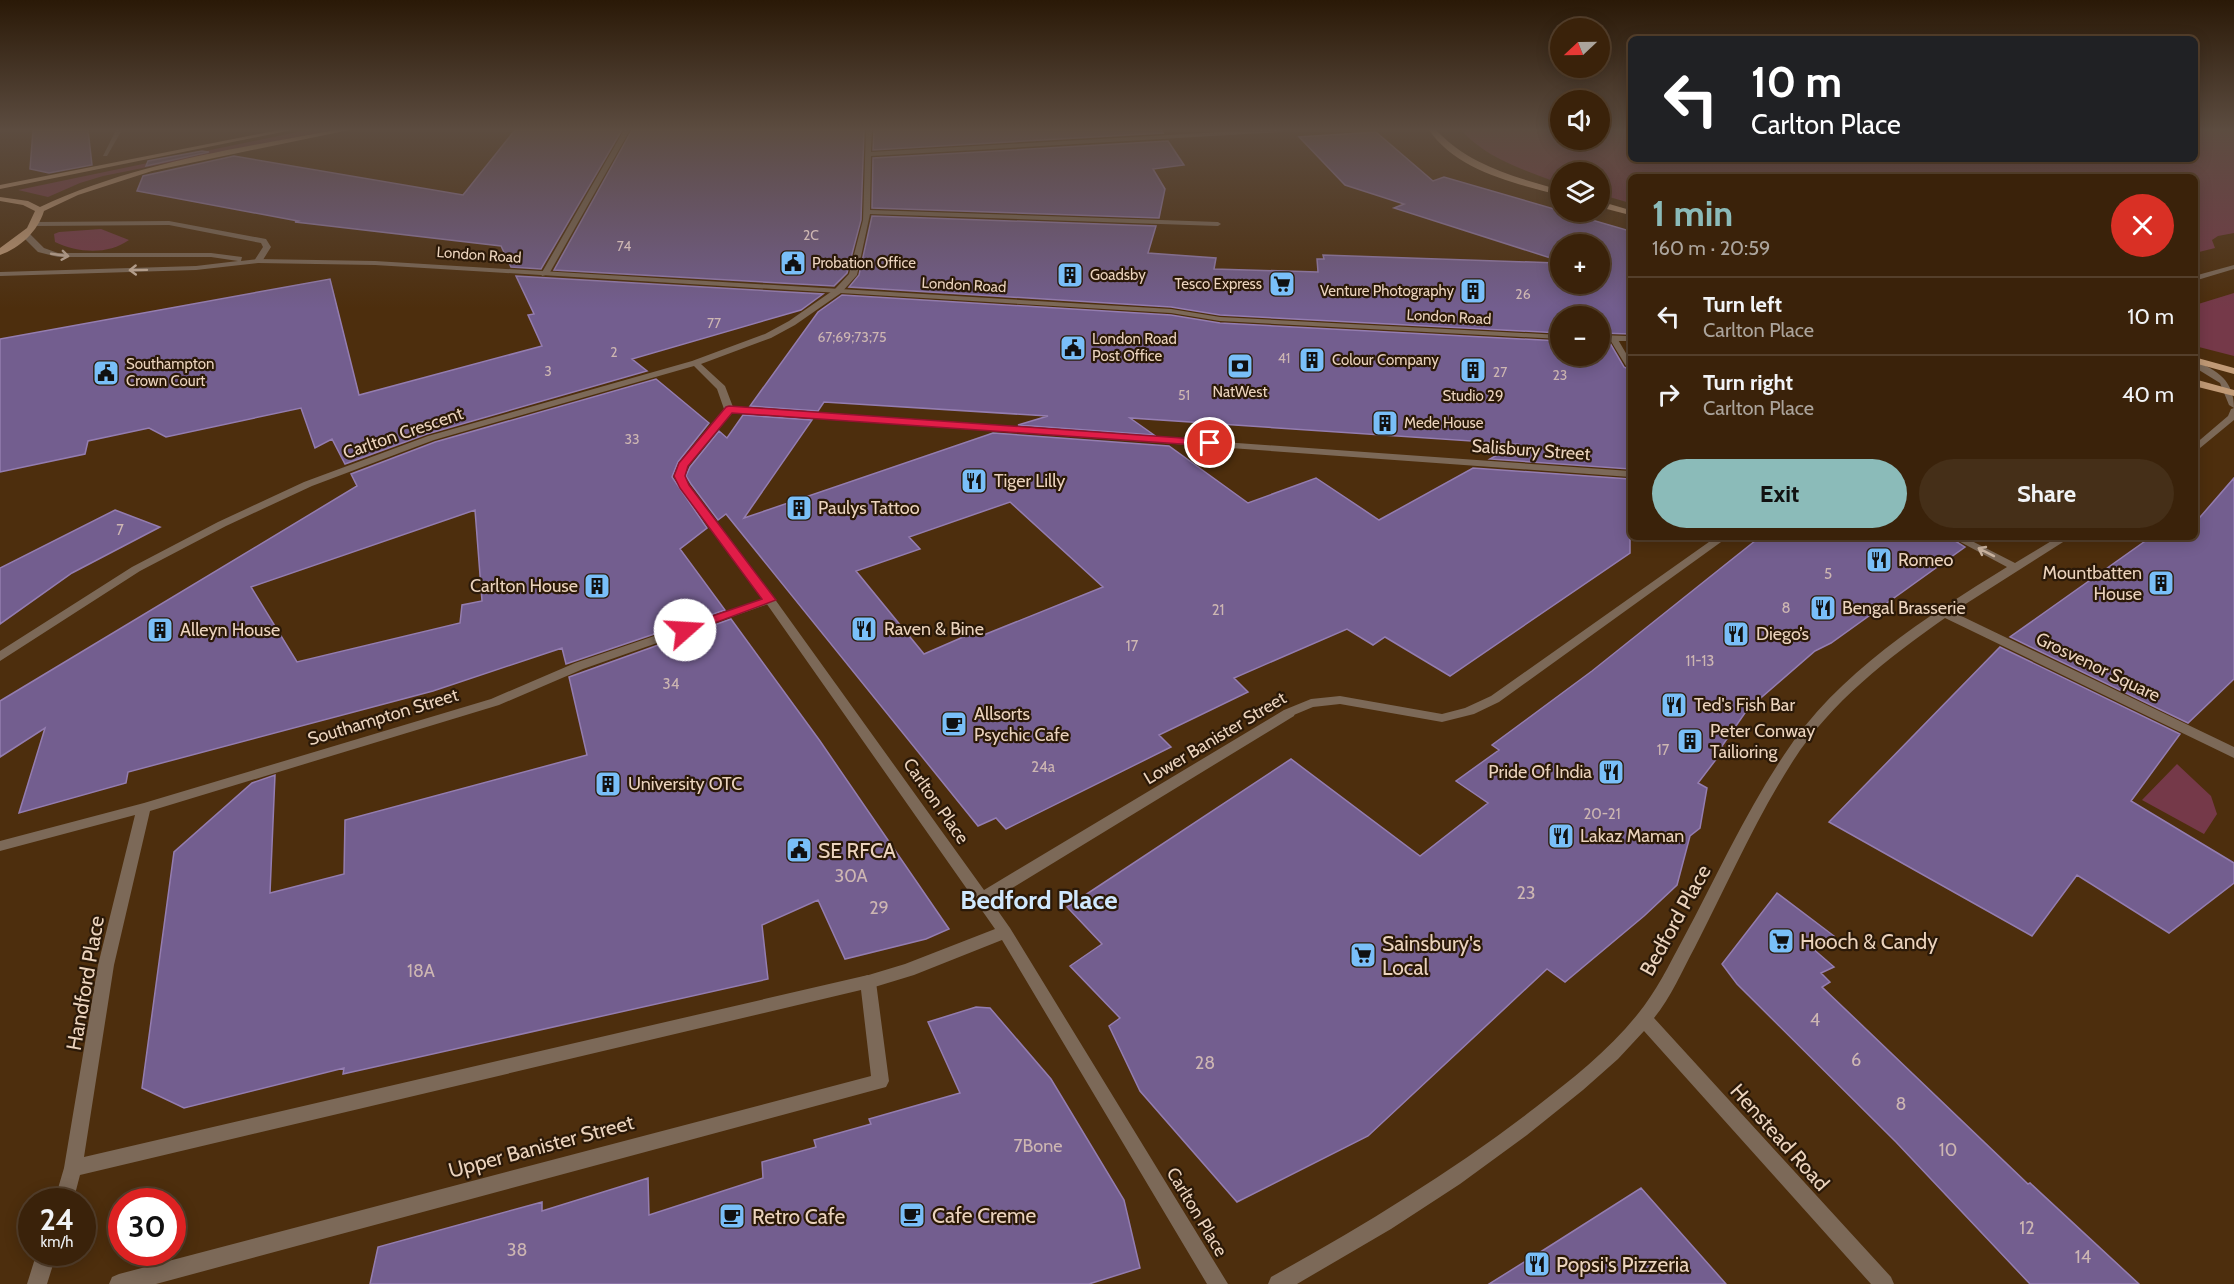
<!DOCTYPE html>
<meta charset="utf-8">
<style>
body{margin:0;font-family:Cabin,sans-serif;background:#452f18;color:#f1f3f6;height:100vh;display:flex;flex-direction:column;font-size:22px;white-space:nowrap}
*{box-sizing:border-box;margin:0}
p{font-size:20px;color:#aba49c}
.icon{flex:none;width:33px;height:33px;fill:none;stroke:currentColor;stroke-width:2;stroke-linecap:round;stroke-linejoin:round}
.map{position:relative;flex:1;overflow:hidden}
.drawer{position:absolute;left:1628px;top:174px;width:570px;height:366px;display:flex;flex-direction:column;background:#3a220a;border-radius:9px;box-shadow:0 3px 15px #0003,0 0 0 2px #543f2b}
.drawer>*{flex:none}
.banner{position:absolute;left:1628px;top:36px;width:570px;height:126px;border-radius:9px;box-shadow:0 3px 15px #0003,0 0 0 2px #543f2b;background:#202124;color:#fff;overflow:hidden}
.needle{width:39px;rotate:248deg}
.buttons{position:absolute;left:1550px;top:18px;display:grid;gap:12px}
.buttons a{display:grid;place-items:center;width:60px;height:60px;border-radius:50%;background:#3a220a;box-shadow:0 3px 15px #0003,0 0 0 2px #543f2b;font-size:30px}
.speed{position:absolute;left:18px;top:1188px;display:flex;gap:12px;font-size:30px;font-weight:700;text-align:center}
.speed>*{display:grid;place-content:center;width:78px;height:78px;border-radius:50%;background:#3a220a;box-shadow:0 3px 15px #0003,0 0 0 2px #543f2b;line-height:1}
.speed small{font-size:15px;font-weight:400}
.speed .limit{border:9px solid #d22;background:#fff;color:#111}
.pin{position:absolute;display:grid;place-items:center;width:51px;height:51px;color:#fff;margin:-26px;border:3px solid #fff;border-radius:50%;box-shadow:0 2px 6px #0007}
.me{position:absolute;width:66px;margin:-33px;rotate:71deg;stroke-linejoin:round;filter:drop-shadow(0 0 4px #0008)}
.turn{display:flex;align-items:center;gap:21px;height:126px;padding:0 24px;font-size:27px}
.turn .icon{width:78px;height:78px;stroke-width:2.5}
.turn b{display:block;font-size:42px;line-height:51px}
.round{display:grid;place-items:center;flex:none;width:63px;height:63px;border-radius:32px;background:#452f18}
.summary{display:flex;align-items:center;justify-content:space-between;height:102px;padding:0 24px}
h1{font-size:36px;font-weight:700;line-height:45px;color:#8bbbb9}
.action{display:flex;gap:12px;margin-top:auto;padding:12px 24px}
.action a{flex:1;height:69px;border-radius:36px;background:#8bbbb9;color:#111;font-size:24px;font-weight:700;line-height:69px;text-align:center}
.action a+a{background:#452f18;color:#f1f3f6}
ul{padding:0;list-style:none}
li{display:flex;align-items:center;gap:18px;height:78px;padding:0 24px;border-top:2px solid #543f2b}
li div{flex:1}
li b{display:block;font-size:22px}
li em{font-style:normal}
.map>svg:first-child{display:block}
.green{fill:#753949}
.building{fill:#735e8f;stroke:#947db0;stroke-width:1.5;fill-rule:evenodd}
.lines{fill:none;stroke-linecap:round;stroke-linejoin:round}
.pedestrian{fill:#7c6958;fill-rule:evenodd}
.minor{fill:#7c6958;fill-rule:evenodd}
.tertiary{fill:#7c6958;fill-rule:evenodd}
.primary{fill:#c19a76;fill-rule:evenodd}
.oneway{stroke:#cab39f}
.route{fill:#e11d48;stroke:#92132f;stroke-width:1.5}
.labels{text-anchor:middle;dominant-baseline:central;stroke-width:4.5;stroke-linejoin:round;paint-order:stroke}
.far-number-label{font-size:14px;fill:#cdb6b2}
.far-street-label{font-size:15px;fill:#ebd3bd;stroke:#2b1908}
.far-poi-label{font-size:15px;fill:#ebd3bd;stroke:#2b1908;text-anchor:start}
.number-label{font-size:15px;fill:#cdb6b2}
.street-label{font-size:18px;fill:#ebd3bd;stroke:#2b1908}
.poi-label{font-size:18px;fill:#ebd3bd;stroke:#2b1908;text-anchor:start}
.near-number-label{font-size:18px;fill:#cdb6b2}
.near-poi-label{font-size:21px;fill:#ebd3bd;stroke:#2b1908;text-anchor:start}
.near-street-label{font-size:21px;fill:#ebd3bd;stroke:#2b1908}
.near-quarter-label{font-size:26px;font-weight:bold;fill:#cfe8fe;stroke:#2b1908}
</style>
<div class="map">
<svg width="2234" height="1284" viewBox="0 0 2234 1284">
<rect width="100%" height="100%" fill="#4d2e0d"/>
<path class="green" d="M307,130H332L103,176L80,183L48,197L18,190Z
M1461,130H1560V140H1599V130H1630V159H2194L2195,130H2234V233L2218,236L2212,240L2215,248L2195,253L2194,177H1630V203L1599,194V172H1560V183L1553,181C1519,168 1485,157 1461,130Z
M101,229L129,240C108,255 78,253 55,242L54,234L59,232Z
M2234,293V356L2195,346V305Z
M2177,764L2211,796L2217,814L2204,834L2142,800Z"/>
<path class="building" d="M33,130H88L92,165L49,173L30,169Z
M515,130H622L541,269L511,267L501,246L295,222L298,221L137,191L143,176L234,156L463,195Z
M632,130H864L861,220L847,273L834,286L554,270Z
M874,130H1161L1163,133L873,150Z
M1376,132L1433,181L1444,177L1630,231V334L1599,333V316H1560V333L1220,315L1171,307L849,287L859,275L872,216L1156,226L1148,253L1216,258L1214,269L1318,272L1317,259H1324L1323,255L1557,263V260L1394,208L1404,204L1345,185L1299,137ZM1560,244H1599V284H1560Z
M1168,141L1184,165L1153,169L1165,189L1159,218L872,208L873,158Z
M202,151L209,152L146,166L148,161Z
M516,276L823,294L801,310L632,359L647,371L427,434L345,464L332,439L315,448L301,408L166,437L149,428L88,441L85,454L0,472V339L330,279L359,395L542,346L528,315L534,314Z
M842,295L1171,315L1220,323L1560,341V356H1599V343H1610L1624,367L1630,370V469L1490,459L1517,444L1130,418L1154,435L1018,425L1048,416L824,402L818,411L750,406L818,312Z
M656,379L709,423L678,462L672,477L707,528L680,549L725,610L566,664L562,648L433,691L128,772L126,783L19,813L45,728L0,757V701L357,486L351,474L435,442ZM475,510L482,601L462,605L460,623L297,662L251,587Z
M743,415L812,420L744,518L993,433L1169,446L1248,503L1316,478L1379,520L1473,468L1630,479V553L1450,676L1385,637L1373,645L1347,629L1234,678L1248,692L1159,735L1171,747L1006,829L996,818L978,826L726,514L718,520L691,484L686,476L690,467L719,431L727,438ZM1010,502L1103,587L981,636L977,631L924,654L856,571L920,549L909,537Z
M2234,478V679L2188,723L2010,637L2151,537H2194V524Z
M115,510L160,527L72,573L0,624V568Z
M1760,537H1949L1965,547L1831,643L1815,651L1747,710L1722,746L1724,749L1698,783L1707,788L1700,828L1690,836L1677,885L1644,916L1565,982L1547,969L1368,1136L1237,1202L1140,1091L1109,1026L1120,1018L1070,966L1102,944L1067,907L1291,759L1420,856L1488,803L1456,781L1499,750L1492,745L1592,671Z
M731,619L820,741L949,929L926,939L845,959L818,900L762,925L768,979L343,1074L344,1068L184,1108L142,1088L174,852L252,783L275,775L270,893L344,874L345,820L587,755L569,677Z
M2000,647L2180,734L2131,801L2234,863V883L2169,933L2077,875L2032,936L1829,822Z
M1777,893L1834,936L1811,947L1834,967L1821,973L1830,982L1822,987L2028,1184L2030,1183L2139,1284H2030L1896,1142L1737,984L1722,964Z
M976,1007L990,1008L1051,1079L1124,1200L1140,1268L1089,1284H370L378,1247L542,1202V1211L648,1178L649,1215L763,1178L762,1162L816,1147L814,1140L871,1124L869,1119L960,1093L928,1022Z
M1641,1188L1726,1284H1489L1542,1251Z"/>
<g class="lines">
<path class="pedestrian" d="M1610,336L1617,338L1630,360V368L1626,366L1609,338Z
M770,597L774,598L984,890L1284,710H1294L1295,713L1294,716L991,901L1010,928L1228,1284H1207L1002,940L914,975L868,989L862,987L860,982L862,977L905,964L995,929L764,600Z"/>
<path class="minor" d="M116,130H122L107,156H103Z
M624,130H630L549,274L542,276L541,274Z
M866,130H872L871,152L1256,130H1284L1281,132L871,156L870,210L1218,222L1221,224L1218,226L870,214L857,275L841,293L795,325L771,338L701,364L725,386L733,407L1630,471V477L731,412L688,466L684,476L689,485L774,598L776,600L774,602L583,669L499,705L150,811L114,965L84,1157L868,975L874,977L876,982L889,1081L886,1087L156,1284H109L112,1277L119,1274L871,1076L861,990L80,1175L73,1202H54L64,1168L98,965L135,815L0,851V841L144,803L491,699L575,663L763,599L680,488L674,476L680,463L724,409L717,389L694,366L434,440L312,486L226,526L140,571L0,661V651L132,567L218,522L304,482L428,436L692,361L765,334L789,321L835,289L849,274L863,220Z
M169,221L266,239L271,247L261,263H258L254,261L263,247L261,243L169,225L36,226L33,224L36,222Z
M2234,265V269L2194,281V276Z
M2194,361C2218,370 2234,381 2234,408L2229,405L2220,383L2194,367Z
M2234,408V420L2194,453V445L2228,416L2231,409Z
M1716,537H1728L1499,702L1474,714L1442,722L1340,704L1313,707L1289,717L1283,713L1284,710L1311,699L1340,696L1442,714L1465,708L1491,696Z
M1951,537H1964L2015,563L2058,537H2071L1953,612L2234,747V758L1945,618C1888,658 1831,702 1793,761C1755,820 1727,885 1695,947C1682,971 1671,997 1654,1018L1891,1277L1894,1284H1871L1644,1031L1618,1059L1583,1090L1527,1135L1460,1184L1391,1229L1297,1284H1268L1271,1277C1363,1226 1453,1171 1536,1107C1572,1079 1608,1051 1637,1015C1656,992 1669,965 1683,939C1716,878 1745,813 1784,755C1837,673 1926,617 2007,567Z
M37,1252H57L47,1284H27Z"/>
<path class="tertiary" d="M23,233H29L44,248L58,253H211L242,257L241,261L258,259L375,261L1171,309L1220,317L1560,335V339L1220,321L1171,313L375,265L258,263L196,270L0,276V272L196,266L238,261L211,257H58L38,252L23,237Z
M1599,335L1630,336V341H1599Z"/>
<path class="primary" d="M279,130H292L0,189V185Z
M335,130H349L152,171L78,195L44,211C38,231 20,248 0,255V248L27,228L35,211L23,205L0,201V197L28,201L40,207C134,163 234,149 335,130Z
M1429,130H1436C1469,165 1514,177 1560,190V195C1515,184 1456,170 1429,130Z
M1599,201L1630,210V215L1599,207Z
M2194,357L2234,368V374L2194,363Z
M2194,379L2234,390V396L2194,386Z"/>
</g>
<defs><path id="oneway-shaft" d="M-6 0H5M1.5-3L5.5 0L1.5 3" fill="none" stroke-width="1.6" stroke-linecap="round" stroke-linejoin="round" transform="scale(1.5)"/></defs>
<g class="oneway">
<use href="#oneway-shaft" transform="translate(60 255) rotate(8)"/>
<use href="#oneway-shaft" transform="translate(138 270) rotate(179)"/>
<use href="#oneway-shaft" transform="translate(1986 552) rotate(-153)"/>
</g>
<linearGradient id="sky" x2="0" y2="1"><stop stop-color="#2a1907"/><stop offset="0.42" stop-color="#5c4c40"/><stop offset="1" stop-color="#5c4c40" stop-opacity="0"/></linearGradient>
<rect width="2234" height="309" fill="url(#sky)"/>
<path class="route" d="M729,406L1210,440L1216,443L1210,446L732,413L688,466L685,476L689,485L776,600L685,634L680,633V627L762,599L680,488L674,476L679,463L726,407Z"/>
<defs>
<g id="civic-square" transform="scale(1.35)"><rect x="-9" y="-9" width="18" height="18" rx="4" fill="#79bff8" stroke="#2b1908"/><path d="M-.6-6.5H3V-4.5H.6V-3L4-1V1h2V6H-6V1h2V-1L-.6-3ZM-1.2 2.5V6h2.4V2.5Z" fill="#111"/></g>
<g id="building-square" transform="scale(1.35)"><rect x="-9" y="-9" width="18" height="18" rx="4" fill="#79bff8" stroke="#2b1908"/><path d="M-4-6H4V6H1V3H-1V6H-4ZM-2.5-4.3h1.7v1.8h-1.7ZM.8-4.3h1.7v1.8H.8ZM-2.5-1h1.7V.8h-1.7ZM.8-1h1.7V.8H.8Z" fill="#111"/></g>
<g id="supermarket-square" transform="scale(1.35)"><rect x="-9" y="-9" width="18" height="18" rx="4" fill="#79bff8" stroke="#2b1908"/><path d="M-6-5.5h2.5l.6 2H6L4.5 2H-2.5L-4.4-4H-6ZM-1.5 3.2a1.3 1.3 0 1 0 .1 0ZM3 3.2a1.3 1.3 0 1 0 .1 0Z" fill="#111"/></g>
<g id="bank-square" transform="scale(1.35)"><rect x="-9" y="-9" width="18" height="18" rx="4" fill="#79bff8" stroke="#2b1908"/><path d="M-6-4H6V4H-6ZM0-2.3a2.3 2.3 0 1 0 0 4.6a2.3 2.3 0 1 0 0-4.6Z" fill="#111"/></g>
<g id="restaurant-square" transform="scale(1.35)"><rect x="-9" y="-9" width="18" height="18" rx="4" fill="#79bff8" stroke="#2b1908"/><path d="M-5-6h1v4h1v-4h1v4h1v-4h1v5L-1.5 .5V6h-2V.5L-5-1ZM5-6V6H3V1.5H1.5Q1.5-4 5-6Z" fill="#111"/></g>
<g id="cafe-square" transform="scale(1.35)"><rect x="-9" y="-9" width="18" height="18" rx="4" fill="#79bff8" stroke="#2b1908"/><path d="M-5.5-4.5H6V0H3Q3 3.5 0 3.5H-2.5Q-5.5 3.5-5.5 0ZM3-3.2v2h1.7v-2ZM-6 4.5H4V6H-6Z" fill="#111"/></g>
</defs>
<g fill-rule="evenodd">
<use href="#civic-square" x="793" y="263"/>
<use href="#building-square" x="1070" y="275"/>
<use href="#supermarket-square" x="1282" y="284"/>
<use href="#building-square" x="1473" y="291"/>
<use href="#civic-square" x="1073" y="348"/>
<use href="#building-square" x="1312" y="360"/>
<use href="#bank-square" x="1240" y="366"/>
<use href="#building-square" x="1473" y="370"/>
<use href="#civic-square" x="106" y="373"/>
<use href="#building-square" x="1385" y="423"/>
<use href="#restaurant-square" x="974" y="481"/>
<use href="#building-square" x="799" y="508"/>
<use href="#restaurant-square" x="1879" y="560"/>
<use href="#building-square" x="2161" y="583"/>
<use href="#building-square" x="597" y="586"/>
<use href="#restaurant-square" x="1823" y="608"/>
<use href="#restaurant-square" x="864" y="629"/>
<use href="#building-square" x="160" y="630"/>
<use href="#restaurant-square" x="1736" y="634"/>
<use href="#restaurant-square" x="1674" y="705"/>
<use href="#cafe-square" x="954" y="724"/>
<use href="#building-square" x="1690" y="741"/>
<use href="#restaurant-square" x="1611" y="772"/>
<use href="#building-square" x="608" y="784"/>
<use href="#restaurant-square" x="1561" y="836"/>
<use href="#civic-square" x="799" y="850"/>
<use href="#supermarket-square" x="1781" y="941"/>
<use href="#supermarket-square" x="1363" y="955"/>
<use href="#cafe-square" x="912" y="1215"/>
<use href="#cafe-square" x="732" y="1216"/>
<use href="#restaurant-square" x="1537" y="1264"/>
</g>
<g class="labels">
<g class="far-number-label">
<text x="811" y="235">2C</text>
<text x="624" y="246">74</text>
<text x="1523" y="294">26</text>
<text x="714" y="323">77</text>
<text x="852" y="337">67;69;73;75</text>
<text x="614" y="352">2</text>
<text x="1284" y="358">41</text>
<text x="548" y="371">3</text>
<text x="1500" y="372">27</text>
<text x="1560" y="375">23</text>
<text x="1184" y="395">51</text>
<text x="632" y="439">33</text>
</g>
<g class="far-street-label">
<text transform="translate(479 255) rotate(4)">London Road</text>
<text transform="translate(964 285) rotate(3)">London Road</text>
<text transform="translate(1449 317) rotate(3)">London Road</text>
</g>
<g class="far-poi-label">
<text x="812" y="263">Probation Office</text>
<text x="1090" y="275">Goadsby</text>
<text x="1262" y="284" text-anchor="end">Tesco Express</text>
<text x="1454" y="291" text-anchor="end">Venture Photography</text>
<text x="1092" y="339">London Road<tspan x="1092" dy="17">Post Office</tspan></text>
<text x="1332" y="360">Colour Company</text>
<text x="126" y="364">Southampton<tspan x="126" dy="17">Crown Court</tspan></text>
<text x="1240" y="392" text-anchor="middle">NatWest</text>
<text x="1473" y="396" text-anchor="middle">Studio 29</text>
<text x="1404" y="423">Mede House</text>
</g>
<g class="number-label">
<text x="120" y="530">7</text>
<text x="1828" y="574">5</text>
<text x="1786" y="608">8</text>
<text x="1218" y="610">21</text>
<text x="1132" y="646">17</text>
<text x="1700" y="661">11-13</text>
<text x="671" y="684">34</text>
<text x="1663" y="750">17</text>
<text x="1043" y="767">24a</text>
<text x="1602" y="814">20-21</text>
</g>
<g class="street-label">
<text transform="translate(403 433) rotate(-19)">Carlton Crescent</text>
<text transform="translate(1531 450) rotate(4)">Salisbury Street</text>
<text transform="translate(2098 667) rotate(26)">Grosvenor Square</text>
<text transform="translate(383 717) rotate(-17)">Southampton Street</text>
<text transform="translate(1215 738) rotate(-31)">Lower Banister Street</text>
<text transform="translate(936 801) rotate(55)">Carlton Place</text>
<text transform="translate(1197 1212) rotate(59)">Carlton Place</text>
</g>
<g class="poi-label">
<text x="994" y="481">Tiger Lilly</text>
<text x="818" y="508">Paulys Tattoo</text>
<text x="1898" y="560">Romeo</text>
<text x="2142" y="573" text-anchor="end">Mountbatten<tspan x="2142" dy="21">House</tspan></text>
<text x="578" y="586" text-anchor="end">Carlton House</text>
<text x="1842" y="608">Bengal Brasserie</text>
<text x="884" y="629">Raven &amp; Bine</text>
<text x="180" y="630">Alleyn House</text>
<text x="1756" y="634">Diego’s</text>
<text x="1694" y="705">Ted's Fish Bar</text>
<text x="974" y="714">Allsorts<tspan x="974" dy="21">Psychic Cafe</tspan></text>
<text x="1710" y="731">Peter Conway<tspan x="1710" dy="21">Tailioring</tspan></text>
<text x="1592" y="772" text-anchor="end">Pride Of India</text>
<text x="628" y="784">University OTC</text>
<text x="1580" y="836">Lakaz Maman</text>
</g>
<g class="near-number-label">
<text x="851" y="876">30A</text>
<text x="1526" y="893">23</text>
<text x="879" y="908">29</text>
<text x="421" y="971">18A</text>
<text x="1815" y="1020">4</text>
<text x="1856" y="1060">6</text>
<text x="1205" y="1063">28</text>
<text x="1901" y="1104">8</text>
<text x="1038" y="1146">7Bone</text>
<text x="1948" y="1150">10</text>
<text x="2027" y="1228">12</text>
<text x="517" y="1250">38</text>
<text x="2083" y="1257">14</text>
</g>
<g class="near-poi-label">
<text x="818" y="850">SE RFCA</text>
<text x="1800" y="941">Hooch &amp; Candy</text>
<text x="1382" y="943">Sainsbury's<tspan x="1382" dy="24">Local</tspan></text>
<text x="932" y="1215">Cafe Creme</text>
<text x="752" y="1216">Retro Cafe</text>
<text x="1556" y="1264">Popsi's Pizzeria</text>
</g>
<g class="near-street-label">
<text transform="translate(1675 920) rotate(-61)">Bedford Place</text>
<text transform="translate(85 983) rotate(-80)">Handford Place</text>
<text transform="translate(1780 1137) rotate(48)">Henstead Road</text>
<text transform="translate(541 1146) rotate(-15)">Upper Banister Street</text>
</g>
<g class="near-quarter-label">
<text x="1039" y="900">Bedford Place</text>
</g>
</g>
</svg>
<div class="buttons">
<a><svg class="needle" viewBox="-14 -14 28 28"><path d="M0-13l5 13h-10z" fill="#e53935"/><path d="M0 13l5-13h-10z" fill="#aba49c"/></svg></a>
<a><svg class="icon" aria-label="sound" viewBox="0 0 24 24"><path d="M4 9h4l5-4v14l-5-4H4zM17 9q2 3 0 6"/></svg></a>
<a><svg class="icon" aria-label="layers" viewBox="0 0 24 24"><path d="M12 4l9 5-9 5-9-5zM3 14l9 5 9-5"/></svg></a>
<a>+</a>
<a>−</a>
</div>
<div class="speed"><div>24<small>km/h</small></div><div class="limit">30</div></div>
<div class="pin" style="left:1210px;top:443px;background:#d93025"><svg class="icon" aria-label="arrive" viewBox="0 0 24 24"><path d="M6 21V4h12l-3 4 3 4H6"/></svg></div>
<svg class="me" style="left:685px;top:630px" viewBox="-20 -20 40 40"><circle r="19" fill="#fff"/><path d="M0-13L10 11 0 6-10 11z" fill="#e11d48"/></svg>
<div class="banner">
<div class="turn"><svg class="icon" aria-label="left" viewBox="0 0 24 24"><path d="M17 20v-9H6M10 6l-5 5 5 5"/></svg><div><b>10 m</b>Carlton Place</div></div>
</div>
<section class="drawer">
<div class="summary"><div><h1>1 min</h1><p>160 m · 20:59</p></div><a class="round" style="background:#d93025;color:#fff"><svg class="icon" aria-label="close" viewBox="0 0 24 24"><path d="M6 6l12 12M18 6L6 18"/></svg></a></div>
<ul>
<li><svg class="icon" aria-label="left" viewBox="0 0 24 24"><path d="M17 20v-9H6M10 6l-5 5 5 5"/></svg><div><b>Turn left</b><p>Carlton Place</p></div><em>10 m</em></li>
<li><svg class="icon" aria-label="right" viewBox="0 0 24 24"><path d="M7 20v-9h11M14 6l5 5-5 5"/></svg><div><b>Turn right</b><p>Carlton Place</p></div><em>40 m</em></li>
</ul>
<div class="action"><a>Exit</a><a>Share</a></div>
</section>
</div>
